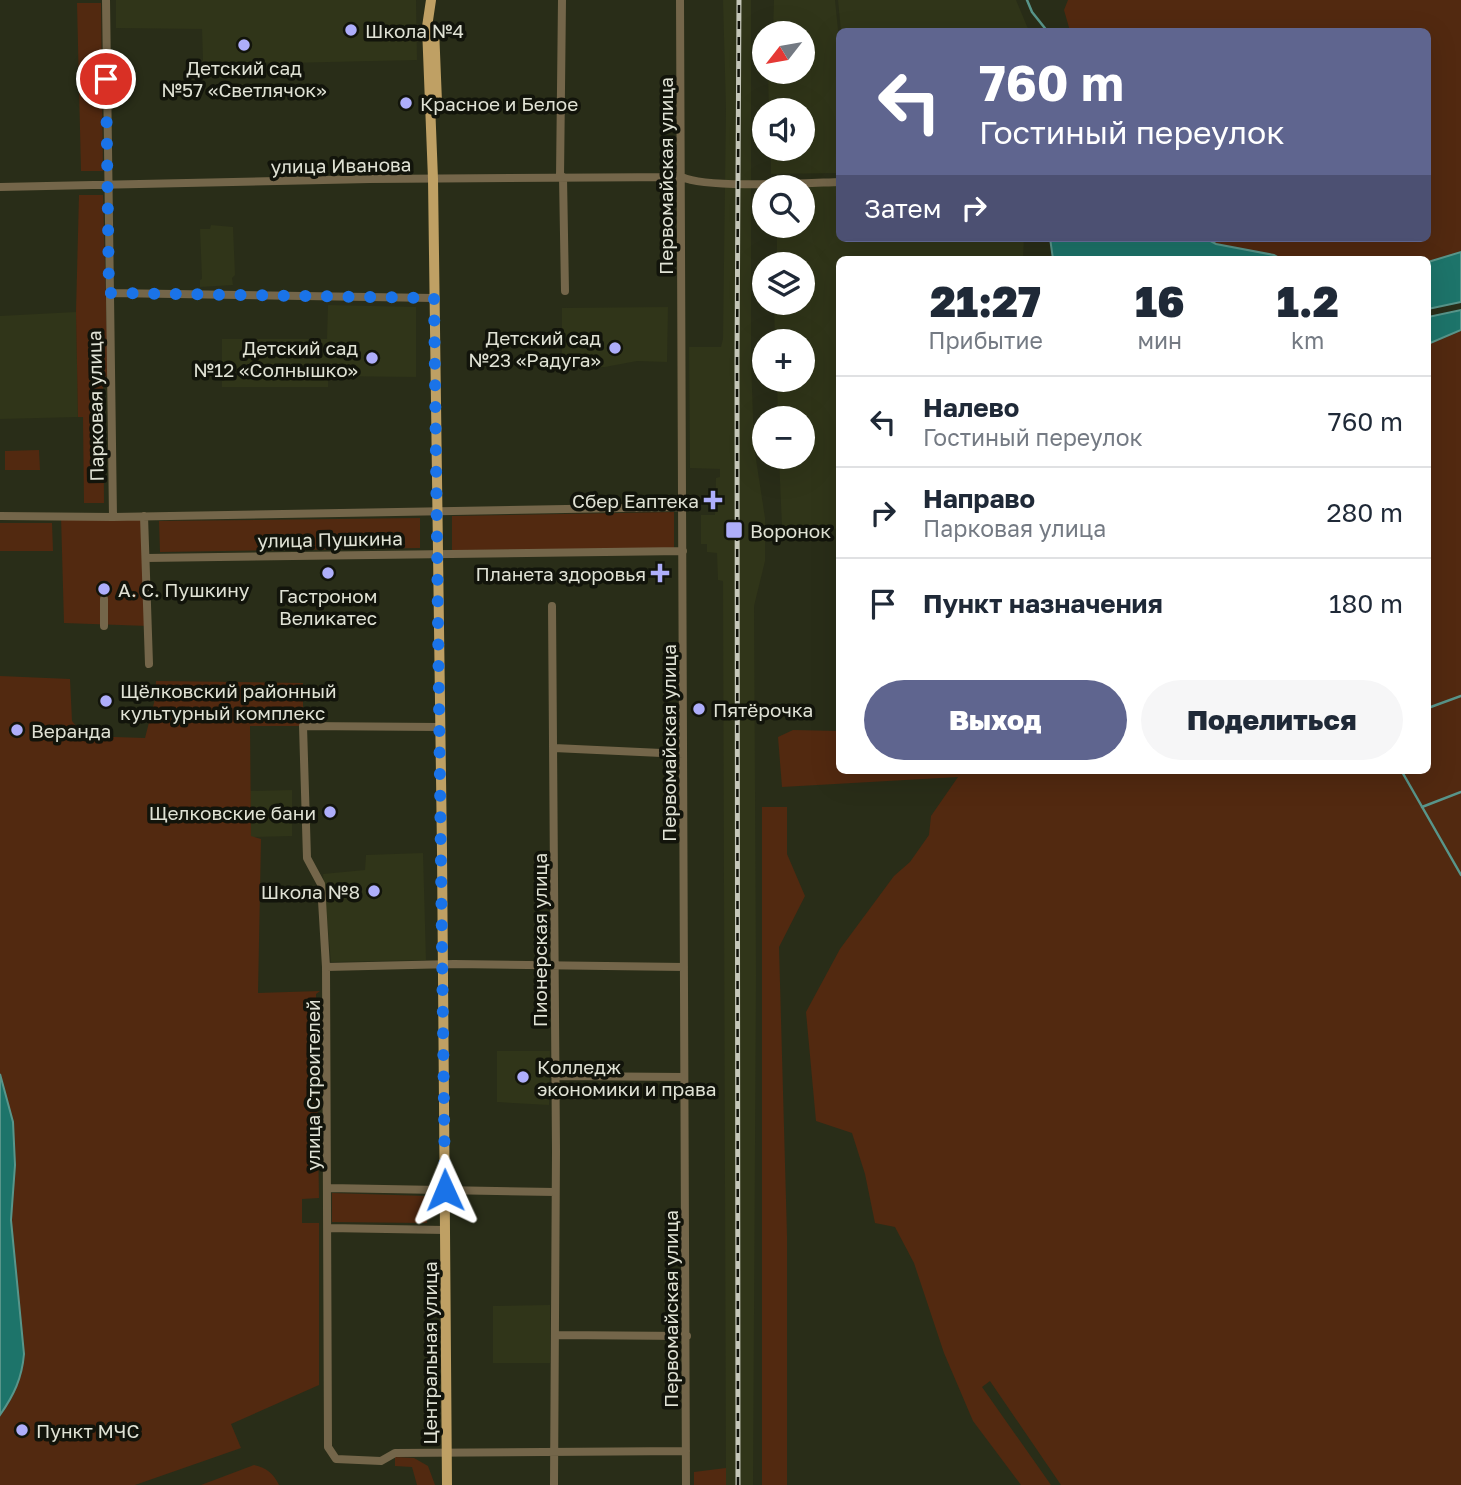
<!DOCTYPE html>
<html lang="ru">
<meta charset="utf-8">
<style>
body{margin:0;font-family:"Golos Text",sans-serif;background:#f6f6f7;color:#1f2937;height:100vh;display:flex;flex-direction:column;font-size:26px;white-space:nowrap}
*{box-sizing:border-box;margin:0}
p{font-size:23px;color:#747a83}
.icon{flex:none;width:38px;height:38px;fill:none;stroke:currentColor;stroke-width:2;stroke-linecap:round;stroke-linejoin:round}
.map{position:relative;flex:1;overflow:hidden}
.details{position:absolute;left:836px;top:256px;width:595px;height:518px;display:flex;flex-direction:column;background:#fff;border-radius:10px;box-shadow:0 7px 28px #0002}
.details>*{flex:none}
.hud{position:absolute;left:836px;top:28px;width:595px;height:214px;border-radius:10px;box-shadow:0 7px 28px #0002;background:#5f658f;color:#fff;overflow:hidden}
.needle{width:46px;rotate:239deg}
.controls{position:absolute;left:752px;top:21px;display:grid;gap:14px}
.controls a{display:grid;place-items:center;width:63px;height:63px;border-radius:50%;background:#fff;box-shadow:0 7px 28px #0002;font-size:35px}
.pin{position:absolute;display:grid;place-items:center;width:60px;height:60px;color:#fff;margin:-30px;border:4px solid #fff;border-radius:50%;box-shadow:0 2px 7px #0007}
.me{position:absolute;width:77px;margin:-38px;rotate:359deg;stroke-linejoin:round;filter:drop-shadow(0 0 5px #0008)}
.turn{display:flex;align-items:center;gap:24px;height:147px;padding:0 28px;font-size:32px}
.turn .icon{width:91px;height:91px;stroke-width:2.5}
.turn b{display:block;font-size:49px;line-height:60px}
.then{display:flex;align-items:center;height:66px;padding:0 28px;background:#0003;gap:14px;font-size:26px}
.eta{display:flex;justify-content:space-evenly;align-items:center;height:119px;text-align:center}
.eta b{font-size:42px;font-weight:800;line-height:49px}
.cta{display:flex;gap:14px;margin-top:auto;padding:14px 28px}
.cta a{flex:1;height:80px;border-radius:42px;background:#5f658f;color:#fff;font-size:28px;font-weight:800;line-height:80px;text-align:center}
.cta a+a{background:#f6f6f7;color:#1f2937}
ul{padding:0;list-style:none}
li{display:flex;align-items:center;gap:21px;height:91px;padding:0 28px;border-top:2px solid #e0e1e3}
li div{flex:1}
li b{display:block;font-size:26px}
li em{font-style:normal}
.map>svg:first-child{display:block}
.built{fill:#303519}
.green{fill:#522910}
.water{fill:#1d746a;stroke:#58958a;stroke-width:2}
.lines{fill:none;stroke-linecap:round;stroke-linejoin:round}
.stream{stroke:#58958a;stroke-width:2.5}
.minor{stroke:#74664a;stroke-width:8}
.major{stroke:#bfa064;stroke-width:10}
.rail-casing{stroke:#c5c7b9;stroke-width:5}
.rail{stroke:#12140b;stroke-width:2.5;stroke-dasharray:8;stroke-linecap:butt}
.route{stroke:#1a73e8;stroke-width:12;stroke-dasharray:0 21.6}
.poi-dot{fill:#aeaefb;stroke:#12140b;stroke-width:2.5}
.labels{text-anchor:middle;dominant-baseline:central;stroke-width:7;stroke-linejoin:round;paint-order:stroke}
.poi-label{font-size:19px;fill:#e0e2d5;stroke:#12140b;text-anchor:start}
.street-label{font-size:19px;fill:#e0e2d5;stroke:#12140b}
</style>
<div class="map">
<svg width="1461" height="1485" viewBox="0 0 1461 1485">
<rect width="100%" height="100%" fill="#292d18"/>
<path class="built" d="M116,0H416L417,60L286,63L203,61L202,29L116,28Z
M723,0H751V360L754,446L765,518V561L754,606L756,975L753,1485H726L723,581L718,580L717,553L707,552V544H701V515H715L716,478L720,477V469L690,468L689,347H721L723,339L726,109Z
M774,0H835L840,50V173L771,174V149H803V110H769L768,72H803V33H773Z
M838,0H1016L1029,31H841Z
M840,182V238H1024L1023,259H840V529L782,527L779,457H803V418H778L777,380H803V341H775L774,303H803V264H772V254L777,253V226H803V187Z
M211,225L233,227L235,275L232,278L233,285L200,287V280L202,279L200,229H210Z
M328,305L416,307V377L328,376V387H222V339H327Z
M668,307L667,362L637,361L605,367L562,368V308Z
M76,312L78,417L0,419V316Z
M292,790V836L251,837L250,791Z
M423,853L426,960L331,962L323,874L365,870L366,855Z
M497,1051H550L549,1105L497,1102Z
M550,1305V1363H493V1306Z"/>
<path class="green" d="M1068,0H1461V252L1428,262V259H1281L1274,255L1216,244L1205,238H1428V32L1070,31L1064,10Z
M77,3H101L103,171H81Z
M79,195H103L108,374L103,382L104,503H84L83,417H78L76,312Z
M1461,330V1485H1061L990,1381L982,1387L1051,1485H1021L973,1421L944,1353L914,1263L895,1227L875,1223L865,1174L852,1133L816,1121L806,1012L840,949L894,876L910,862L929,835L931,816L958,777L782,787L778,737L793,730L840,731V770H1428V344Z
M39,450L40,470H5V451Z
M674,512V549L452,550V516Z
M61,516H144L148,626L64,623Z
M420,518V548L160,552L159,521Z
M0,523H52L53,551H0Z
M0,676L70,679L72,721L84,736L145,738L155,699L156,681L303,683V726H250L251,836L261,839L258,993L320,991L316,994L319,1198L302,1199V1223H319V1385L231,1424L241,1448L135,1485H0V1415L12,1397L24,1354L11,1220L15,1165L13,1122L0,1074Z
M762,807H787V854L805,896L779,947L787,1236V1485H762Z
M332,1193L426,1196L427,1223L332,1222Z
M395,1457L414,1458L428,1466L435,1485H417L412,1467L395,1466Z
M254,1465C267,1468 273,1473 279,1485H201Z
M726,1468V1485H694V1472Z"/>
<path class="water" d="M1050,238H1205L1216,244L1274,255L1281,259H1053Z
M1461,252V302L1428,309V262Z
M1461,310V330L1428,344V317Z
M0,1074L13,1122L15,1165L11,1220L24,1354C22,1378 14,1395 0,1415Z"/>
<g class="lines">
<path class="stream" d="M1027,0L1032,12L1048,32
M1428,708L1461,696
M1401,770L1461,875
M1422,807L1461,792"/>
<path class="minor" d="M106,0L113,517
M680,0L686,1485
M560,177L562,0
M563,177L565,291
M0,187L370,179L682,177C707,189 807,183 840,182
M109,293L434,298
M0,516L113,517L682,507
M144,516L149,664
M146,558L683,551
M552,606L556,1151L554,1485
M104,626V599
M439,727L303,726L307,858L321,884L326,967L328,1447L336,1459L381,1461L395,1453L686,1451
M554,748L683,754
M326,967L454,964L684,967
M555,1076L684,1077
M328,1188L555,1192
M328,1228L445,1230
M555,1335L687,1336"/>
<path class="major" d="M431,0L427,27L433,179L442,851L447,1485
M434,28L437,102"/>
<g class="rail-casing">
<path id="rail" d="M738,1485L737,362L739,0"/>
</g>
<use href="#rail" class="rail"/>
</g>
<g class="lines">
<path class="route" d="M106,79L109,293L434,298L445,1190"/>
</g>
<g class="poi-dot">
<circle cx="351" cy="30" r="7"/>
<circle cx="244" cy="45" r="7"/>
<circle cx="406" cy="103" r="7"/>
<circle cx="615" cy="348" r="7"/>
<circle cx="372" cy="358" r="7"/>
<path d="M709.5 489.5h7v7h7v7h-7v7h-7v-7h-7v-7h7z"/>
<rect x="725" y="521" width="18" height="18" rx="3.5"/>
<circle cx="328" cy="573" r="7"/>
<path d="M656.5 562.5h7v7h7v7h-7v7h-7v-7h-7v-7h7z"/>
<circle cx="104" cy="589" r="7"/>
<circle cx="106" cy="701" r="7"/>
<circle cx="699" cy="709" r="7"/>
<circle cx="17" cy="730" r="7"/>
<circle cx="330" cy="812" r="7"/>
<circle cx="374" cy="891" r="7"/>
<circle cx="523" cy="1077" r="7"/>
<circle cx="22" cy="1430" r="7"/>
</g>
<g class="labels">
<g class="poi-label">
<text x="365" y="30">Школа №4</text>
<text x="244" y="67" text-anchor="middle">Детский сад<tspan x="244" dy="22">№57 «Светлячок»</tspan></text>
<text x="420" y="103">Красное и Белое</text>
<text x="601" y="337" text-anchor="end">Детский сад<tspan x="601" dy="22">№23 «Радуга»</tspan></text>
<text x="358" y="347" text-anchor="end">Детский сад<tspan x="358" dy="22">№12 «Солнышко»</tspan></text>
<text x="699" y="500" text-anchor="end">Сбер Еаптека</text>
<text x="750" y="530">Воронок</text>
<text x="646" y="573" text-anchor="end">Планета здоровья</text>
<text x="118" y="589">А. С. Пушкину</text>
<text x="328" y="595" text-anchor="middle">Гастроном<tspan x="328" dy="22">Великатес</tspan></text>
<text x="120" y="690">Щёлковский районный<tspan x="120" dy="22">культурный комплекс</tspan></text>
<text x="713" y="709">Пятёрочка</text>
<text x="31" y="730">Веранда</text>
<text x="316" y="812" text-anchor="end">Щелковские бани</text>
<text x="360" y="891" text-anchor="end">Школа №8</text>
<text x="537" y="1066">Колледж<tspan x="537" dy="22">экономики и права</tspan></text>
<text x="36" y="1430">Пункт МЧС</text>
</g>
<g class="street-label">
<text transform="translate(341 165) rotate(-1)">улица Иванова</text>
<text transform="translate(665 176) rotate(-90)">Первомайская улица</text>
<text transform="translate(95 406) rotate(-91)">Парковая улица</text>
<text transform="translate(330 539) rotate(-1)">улица Пушкина</text>
<text transform="translate(668 743) rotate(-90)">Первомайская улица</text>
<text transform="translate(539 940) rotate(-90)">Пионерская улица</text>
<text transform="translate(312 1085) rotate(-90)">улица Строителей</text>
<text transform="translate(670 1309) rotate(-90)">Первомайская улица</text>
<text transform="translate(429 1353) rotate(-90)">Центральная улица</text>
</g>
</g>
</svg>
<div class="controls">
<a><svg class="needle" viewBox="-14 -14 28 28"><path d="M0-13l5 13h-10z" fill="#e53935"/><path d="M0 13l5-13h-10z" fill="#747a83"/></svg></a>
<a><svg class="icon" aria-label="sound" viewBox="0 0 24 24"><path d="M4 9h4l5-4v14l-5-4H4zM17 9q2 3 0 6"/></svg></a>
<a><svg class="icon" aria-label="search" viewBox="0 0 24 24"><circle cx="10" cy="10" r="6"/><path d="M15 15l6 6"/></svg></a>
<a><svg class="icon" aria-label="layers" viewBox="0 0 24 24"><path d="M12 4l9 5-9 5-9-5zM3 14l9 5 9-5"/></svg></a>
<a>+</a>
<a>−</a>
</div>
<div class="pin" style="left:106px;top:79px;background:#d93025"><svg class="icon" aria-label="arrive" viewBox="0 0 24 24"><path d="M6 21V4h12l-3 4 3 4H6"/></svg></div>
<svg class="me" style="left:445px;top:1190px" viewBox="-20 -20 40 40"><path d="M0-17L14 15 0 8-14 15z" fill="#1a73e8" stroke="#fff" stroke-width="4"/></svg>
<div class="hud">
<div class="turn"><svg class="icon" aria-label="left" viewBox="0 0 24 24"><path d="M17 20v-9H6M10 6l-5 5 5 5"/></svg><div><b>760 m</b>Гостиный переулок</div></div>
<div class="then">Затем<svg class="icon" aria-label="right" viewBox="0 0 24 24"><path d="M7 20v-9h11M14 6l5 5-5 5"/></svg></div>
</div>
<section class="details">
<div class="eta">
<div><b>21:27</b><p>Прибытие</p></div>
<div><b>16</b><p>мин</p></div>
<div><b>1.2</b><p>km</p></div>
</div>
<ul>
<li><svg class="icon" aria-label="left" viewBox="0 0 24 24"><path d="M17 20v-9H6M10 6l-5 5 5 5"/></svg><div><b>Налево</b><p>Гостиный переулок</p></div><em>760 m</em></li>
<li><svg class="icon" aria-label="right" viewBox="0 0 24 24"><path d="M7 20v-9h11M14 6l5 5-5 5"/></svg><div><b>Направо</b><p>Парковая улица</p></div><em>280 m</em></li>
<li><svg class="icon" aria-label="arrive" viewBox="0 0 24 24"><path d="M6 21V4h12l-3 4 3 4H6"/></svg><div><b>Пункт назначения</b></div><em>180 m</em></li>
</ul>
<div class="cta"><a>Выход</a><a>Поделиться</a></div>
</section>
</div>
